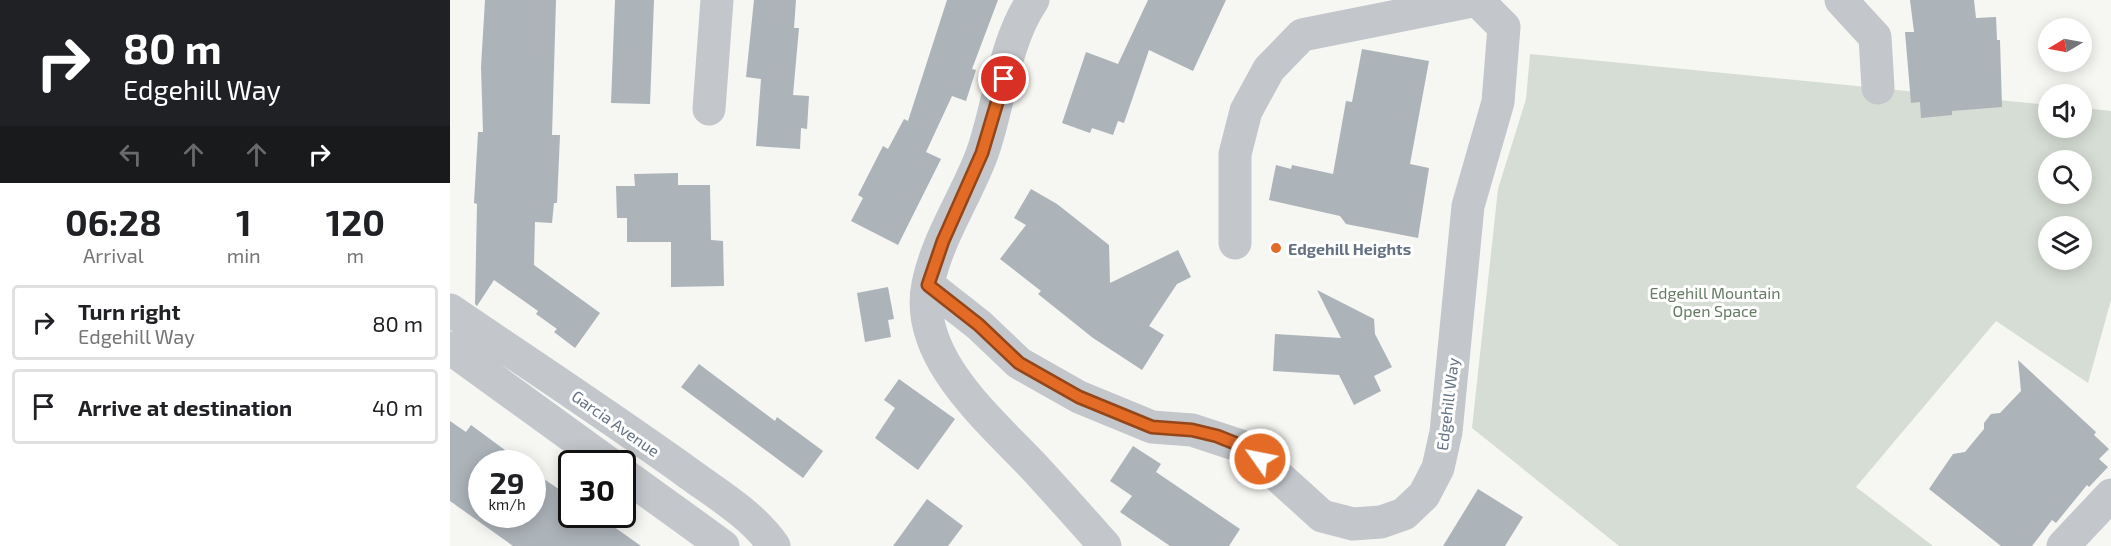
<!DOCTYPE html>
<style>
body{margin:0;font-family:"Exo 2",sans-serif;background:#f2f2f2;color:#202124;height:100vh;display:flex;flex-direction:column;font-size:22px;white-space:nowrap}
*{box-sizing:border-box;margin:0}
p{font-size:20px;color:#757577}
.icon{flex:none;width:33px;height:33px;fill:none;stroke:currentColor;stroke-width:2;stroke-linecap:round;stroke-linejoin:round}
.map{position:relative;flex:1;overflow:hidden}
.side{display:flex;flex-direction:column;background:#fff;width:450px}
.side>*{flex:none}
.banner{background:#202124;color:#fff;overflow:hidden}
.needle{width:39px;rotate:260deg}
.fabs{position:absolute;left:1588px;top:18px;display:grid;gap:12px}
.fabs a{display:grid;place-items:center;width:54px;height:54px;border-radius:50%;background:#fff;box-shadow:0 3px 15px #0003;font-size:30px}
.speed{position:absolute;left:18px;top:450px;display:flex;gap:12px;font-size:30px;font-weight:700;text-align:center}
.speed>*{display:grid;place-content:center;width:78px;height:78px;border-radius:50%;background:#fff;box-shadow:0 3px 15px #0003;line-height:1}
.speed small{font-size:15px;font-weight:400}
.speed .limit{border:3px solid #111;border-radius:9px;background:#fff;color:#111}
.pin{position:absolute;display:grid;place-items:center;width:51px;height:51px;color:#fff;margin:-26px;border:3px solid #fff;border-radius:50%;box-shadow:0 2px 6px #0007}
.me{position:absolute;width:66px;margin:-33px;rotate:303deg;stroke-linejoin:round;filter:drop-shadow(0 0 4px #0008)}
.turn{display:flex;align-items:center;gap:21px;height:126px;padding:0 24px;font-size:27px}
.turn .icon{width:78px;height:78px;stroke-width:2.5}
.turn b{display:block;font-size:42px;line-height:51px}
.lanes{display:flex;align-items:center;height:57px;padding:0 24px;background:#0003;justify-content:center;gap:30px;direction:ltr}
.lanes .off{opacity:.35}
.eta{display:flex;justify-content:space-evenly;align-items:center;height:102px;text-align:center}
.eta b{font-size:36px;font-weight:700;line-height:42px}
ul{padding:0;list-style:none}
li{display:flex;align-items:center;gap:18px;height:75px;margin:0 12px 9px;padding:0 12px;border:3px solid #e0e0e0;border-radius:6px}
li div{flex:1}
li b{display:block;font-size:22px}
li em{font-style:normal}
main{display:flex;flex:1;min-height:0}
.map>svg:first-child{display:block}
.green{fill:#d6ddd4;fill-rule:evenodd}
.building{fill:#acb3b9}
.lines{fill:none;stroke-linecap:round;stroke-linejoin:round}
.street{stroke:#c3c6ca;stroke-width:33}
.route-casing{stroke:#944619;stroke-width:15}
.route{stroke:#e36b26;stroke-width:10}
.poi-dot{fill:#e36b26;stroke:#fff;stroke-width:2}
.labels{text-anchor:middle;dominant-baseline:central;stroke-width:6;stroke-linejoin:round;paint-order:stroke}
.poi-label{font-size:16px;font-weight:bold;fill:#657284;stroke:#fff;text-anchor:start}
.park-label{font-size:16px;fill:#657b64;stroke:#fff}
.street-label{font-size:16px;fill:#657284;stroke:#fff}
</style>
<main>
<section class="side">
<div class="banner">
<div class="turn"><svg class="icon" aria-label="right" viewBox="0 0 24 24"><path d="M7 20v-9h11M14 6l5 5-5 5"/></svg><div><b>80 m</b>Edgehill Way</div></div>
<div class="lanes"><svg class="icon off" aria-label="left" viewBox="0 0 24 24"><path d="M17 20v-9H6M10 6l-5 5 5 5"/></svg><svg class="icon off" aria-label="ahead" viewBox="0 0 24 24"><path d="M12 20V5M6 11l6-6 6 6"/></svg><svg class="icon off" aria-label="ahead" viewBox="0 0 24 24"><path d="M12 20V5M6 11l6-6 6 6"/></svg><svg class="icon" aria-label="right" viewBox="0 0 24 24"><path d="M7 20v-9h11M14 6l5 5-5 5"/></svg></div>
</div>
<div class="eta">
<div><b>06:28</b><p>Arrival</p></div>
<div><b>1</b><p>min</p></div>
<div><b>120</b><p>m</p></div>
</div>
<ul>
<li><svg class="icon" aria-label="right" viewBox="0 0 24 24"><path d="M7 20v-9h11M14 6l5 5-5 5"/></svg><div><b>Turn right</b><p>Edgehill Way</p></div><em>80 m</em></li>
<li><svg class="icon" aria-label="arrive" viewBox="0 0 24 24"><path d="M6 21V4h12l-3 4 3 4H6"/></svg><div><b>Arrive at destination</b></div><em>40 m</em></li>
</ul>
</section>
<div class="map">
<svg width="1661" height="546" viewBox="0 0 1661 546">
<rect width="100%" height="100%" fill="#f6f6f3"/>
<path class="green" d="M1080,54L1599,105V128H1632V108L1661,111V300L1638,383L1546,321L1406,487L1483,546H1169L1022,428L1048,189L1076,99ZM1599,160H1632V194H1599ZM1599,226H1632V260H1599Z"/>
<path class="building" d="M35,0H106L102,135H110L107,203H104L102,223L85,222L84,265L150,313L125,348L104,332L107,329L86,314L88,311L44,280L27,306L25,304L27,204L24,203L28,132H33L31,67Z
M165,0H204L200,104L161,103Z
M304,0H346L344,28H349L343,95L359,96L357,129L351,128L350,149L306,146L311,79L296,77Z
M497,0H548L522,69L526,70L516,101L502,96L476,152L491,159L448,245L401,221L413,198L408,195L433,146L438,149L454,119L458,121Z
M698,0H776L743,71L699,50L674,123L668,121L663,135L642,128L640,133L612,123L636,52L668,64Z
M1460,0H1524L1526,18L1546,17L1547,40H1550L1552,107L1502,111V115L1471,118L1470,102L1461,103L1455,32H1464Z
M912,49L979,61L960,164L979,168L968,238L896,224L890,216L819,200L826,165L841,169L842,165L883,174L896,101L902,102Z
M228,173V185H260L261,240L273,241L274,286L221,287V242H177V218H167L166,186H185L184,174Z
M581,189L607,204L659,245L660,283L728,250L741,277L727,284L699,326L714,335L692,370L643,338L588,294L591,291L550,259L576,225L564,218Z
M438,287L444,319L438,320L441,337L415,342L407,293Z
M867,290L924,319L925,334L942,367L924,376L931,391L904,405L889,375L823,371L825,334L891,338Z
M1568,360L1646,432L1644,435L1659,449L1649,459L1658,467L1639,487L1637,485L1606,523L1602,520L1582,546H1551L1479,489L1503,454L1515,452L1534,429V423L1541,414L1550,413L1571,391Z
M249,364L325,421L327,417L373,451L353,478L231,387Z
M449,379L505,419L468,470L425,438L445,408L434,400Z
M0,421L16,432L21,425L74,464H32V514H82V471L122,498V514H146L191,546H63L0,501Z
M683,446L711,464L706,472L790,529L779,546H720L670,512L682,496L660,481Z
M1028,489L1073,517L1055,546H993Z
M477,499L513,526L498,546H443Z"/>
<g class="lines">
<path class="street" d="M583,0C553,44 550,104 532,154C516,197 487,239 478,284C463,357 541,421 585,468C609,494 632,520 655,546
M1391,0L1425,37L1428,88
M259,109L267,0
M785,243V154L796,111L819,69L852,35L1027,0
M478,285L529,325L569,363L629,397L702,427L742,430L797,448L872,516L903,524L931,522L954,514L974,495L988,468L996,432L1018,206L1048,102L1054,27L1027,0
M0,310C78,363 157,415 234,470C265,493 302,514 324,546
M0,348L160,464
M172,473L273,546
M1613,546L1661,495"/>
</g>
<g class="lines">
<g class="route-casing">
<path id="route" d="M554,79L532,153L493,241L478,285L529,325L569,363L629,397L702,427L742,430L767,436L797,448L810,459"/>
</g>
<use href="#route" class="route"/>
</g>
<circle class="poi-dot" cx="826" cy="248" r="6"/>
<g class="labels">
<g class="poi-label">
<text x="838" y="248">Edgehill Heights</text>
</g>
<g class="park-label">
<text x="1265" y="292">Edgehill Mountain<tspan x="1265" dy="18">Open Space</tspan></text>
</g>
<g class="street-label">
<text transform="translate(997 404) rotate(-83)">Edgehill Way</text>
<text transform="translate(166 423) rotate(35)">Garcia Avenue</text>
</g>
</g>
</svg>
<div class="fabs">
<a><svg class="needle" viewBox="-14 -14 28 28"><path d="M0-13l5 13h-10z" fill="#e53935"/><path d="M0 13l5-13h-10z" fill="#757577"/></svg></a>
<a><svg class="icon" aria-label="sound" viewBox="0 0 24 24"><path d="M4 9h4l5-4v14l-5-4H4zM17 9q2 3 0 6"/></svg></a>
<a><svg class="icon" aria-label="search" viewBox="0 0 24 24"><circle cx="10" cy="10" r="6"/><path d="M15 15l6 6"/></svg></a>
<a><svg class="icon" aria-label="layers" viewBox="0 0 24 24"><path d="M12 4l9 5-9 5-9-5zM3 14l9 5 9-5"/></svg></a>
</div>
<div class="speed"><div>29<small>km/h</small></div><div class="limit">30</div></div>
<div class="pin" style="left:554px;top:79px;background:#d93025"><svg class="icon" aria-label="arrive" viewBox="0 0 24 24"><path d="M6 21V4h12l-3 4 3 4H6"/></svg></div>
<svg class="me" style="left:810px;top:459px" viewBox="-20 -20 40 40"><circle r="17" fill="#e36b26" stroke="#fff" stroke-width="3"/><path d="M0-11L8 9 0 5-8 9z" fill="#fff"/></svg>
</div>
</main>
